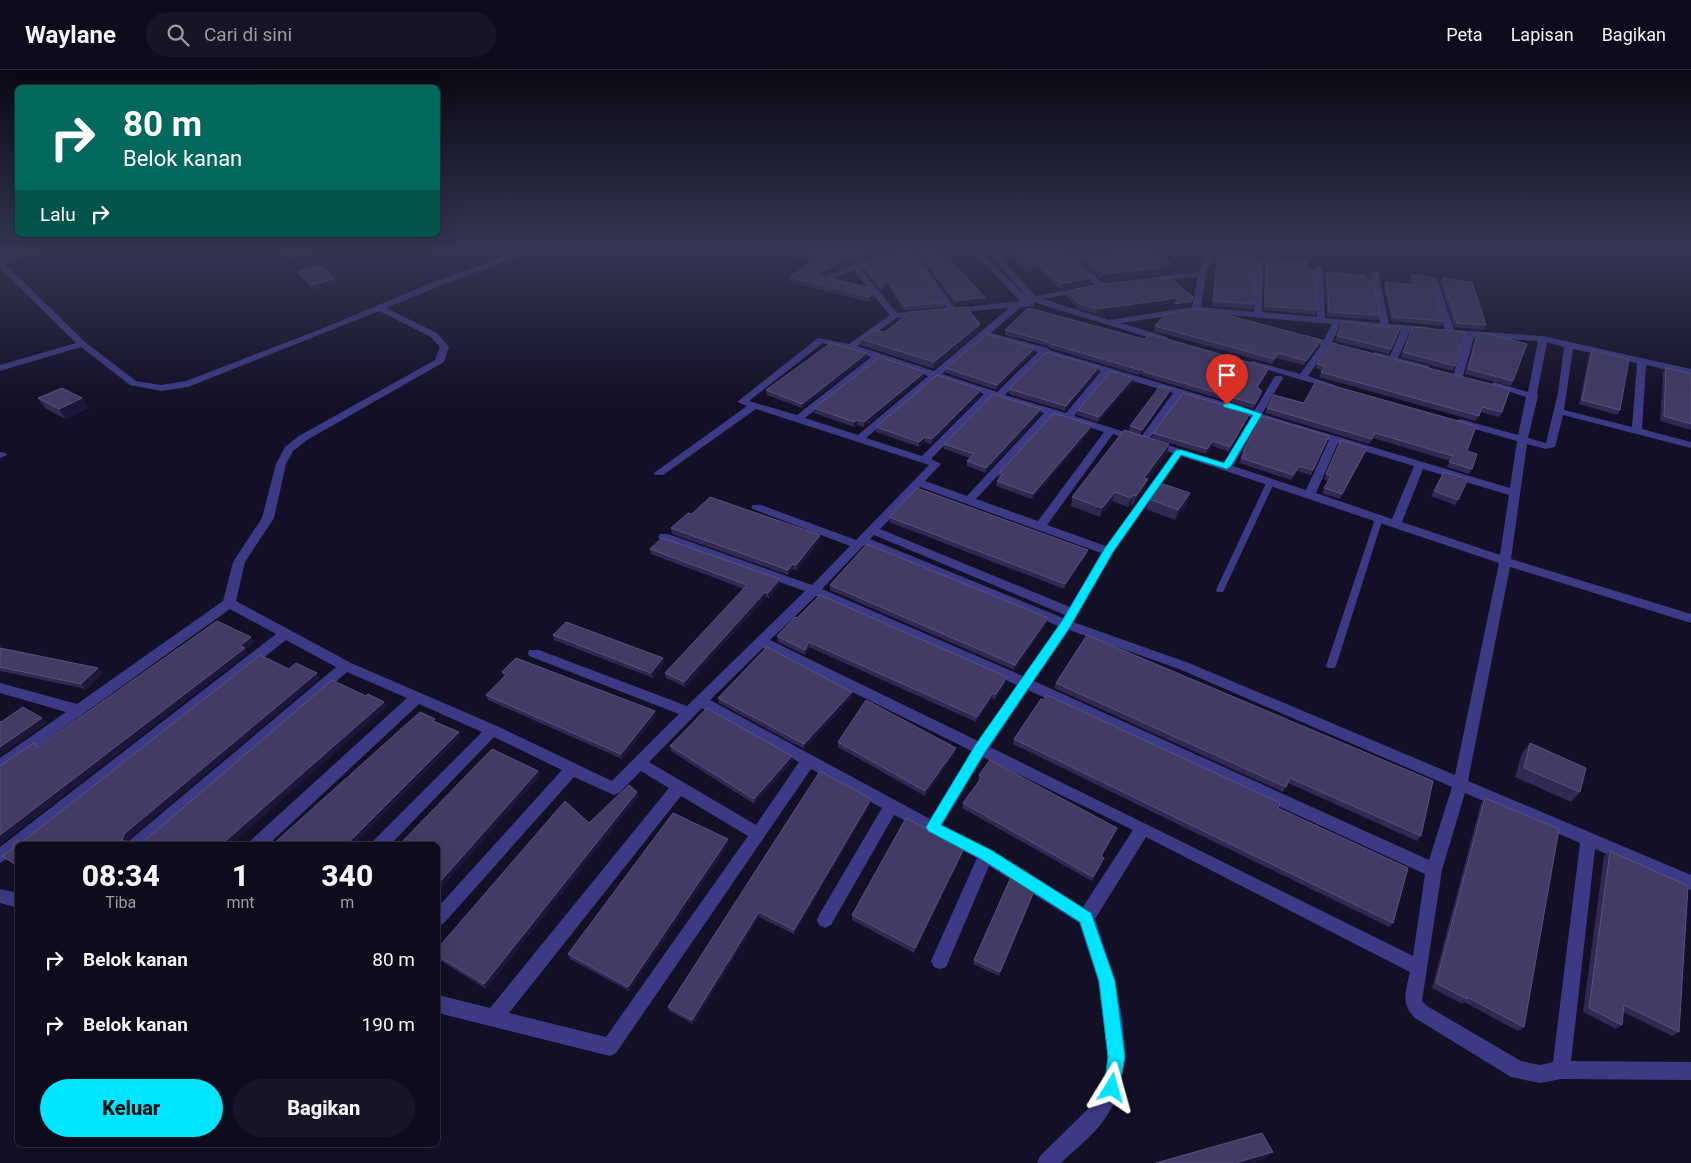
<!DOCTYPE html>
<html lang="id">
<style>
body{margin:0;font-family:Roboto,sans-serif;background:#171425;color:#f1f3f6;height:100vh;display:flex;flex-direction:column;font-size:19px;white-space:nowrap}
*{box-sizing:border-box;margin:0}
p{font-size:16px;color:#9b9ba3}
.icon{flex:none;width:28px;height:28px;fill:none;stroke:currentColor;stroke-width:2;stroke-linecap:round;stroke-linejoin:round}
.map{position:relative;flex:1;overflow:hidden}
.details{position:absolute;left:15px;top:772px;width:425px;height:305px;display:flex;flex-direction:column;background:#0e0b1c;border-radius:8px;box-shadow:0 5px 20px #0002,0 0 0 1px #2e2b3b}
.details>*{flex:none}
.top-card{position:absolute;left:15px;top:15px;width:425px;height:152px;border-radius:8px;box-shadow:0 5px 20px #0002,0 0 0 1px #2e2b3b;background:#00695c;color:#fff;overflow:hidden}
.pin{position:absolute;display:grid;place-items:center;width:42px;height:42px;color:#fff;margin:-51px -21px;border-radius:50% 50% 50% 0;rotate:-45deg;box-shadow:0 0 5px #0007}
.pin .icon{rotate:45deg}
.me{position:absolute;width:55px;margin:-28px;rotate:8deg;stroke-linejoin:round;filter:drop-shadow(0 0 4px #0008)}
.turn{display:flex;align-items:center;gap:18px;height:105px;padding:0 25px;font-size:22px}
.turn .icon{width:65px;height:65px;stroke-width:2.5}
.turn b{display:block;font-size:35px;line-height:42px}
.then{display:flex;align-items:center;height:48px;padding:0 25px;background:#0003;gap:10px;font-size:19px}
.eta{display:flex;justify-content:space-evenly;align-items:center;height:85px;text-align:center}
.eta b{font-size:30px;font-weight:800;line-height:35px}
.action{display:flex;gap:10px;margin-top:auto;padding:10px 25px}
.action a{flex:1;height:58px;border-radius:30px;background:#00e5ff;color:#111;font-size:20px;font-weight:800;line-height:58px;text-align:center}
.action a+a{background:#171425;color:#f1f3f6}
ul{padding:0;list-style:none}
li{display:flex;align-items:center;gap:15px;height:65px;padding:0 25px}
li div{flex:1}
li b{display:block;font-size:19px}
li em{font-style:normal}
header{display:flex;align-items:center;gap:30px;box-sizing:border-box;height:70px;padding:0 25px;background:#0e0b1c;border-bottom:1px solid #2e2b3b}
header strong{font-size:24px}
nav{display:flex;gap:28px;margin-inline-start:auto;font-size:18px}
.search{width:350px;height:45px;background:#171425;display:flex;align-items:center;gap:12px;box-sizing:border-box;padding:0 18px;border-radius:28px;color:#9b9ba3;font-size:19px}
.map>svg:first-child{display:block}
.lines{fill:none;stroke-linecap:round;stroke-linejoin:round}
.service{fill:#3d3a85;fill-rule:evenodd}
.minor{fill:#3d3a85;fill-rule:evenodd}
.wall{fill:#312854}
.shaded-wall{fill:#1d163a}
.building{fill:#433a66;stroke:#5a527e}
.route{fill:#00e5ff;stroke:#0095a6}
</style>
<header>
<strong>Waylane</strong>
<div class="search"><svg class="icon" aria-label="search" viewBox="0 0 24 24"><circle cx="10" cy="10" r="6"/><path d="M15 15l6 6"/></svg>Cari di sini</div>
<nav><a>Peta</a><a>Lapisan</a><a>Bagikan</a></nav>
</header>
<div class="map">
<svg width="1691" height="1093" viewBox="0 0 1691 1093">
<rect width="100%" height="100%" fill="#130f26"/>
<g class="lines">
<path class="service" d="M1268,409H1271L1275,411L1224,520L1223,522H1217L1216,520Z
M1376,446H1379L1383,448L1336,596L1334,598H1328L1326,596Z"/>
<path class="minor" d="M39,179H53L4,193L85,272L136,311L161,315L186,311L316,261L436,211L526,179H538L442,215L386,238L437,263L449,277L444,292L307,370L293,381L286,394L274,448L245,492L236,531L351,593L497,656L612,711L679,644L529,586L528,583L529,580H539L687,636L805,521L660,470L658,467L660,464H668L812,515L850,476L753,439L751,437L753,435H761L856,470L929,395L756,339L663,405H655L654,403L747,336L737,332L818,268L849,274L890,245L871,222L821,209L852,195L904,179H912L955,238L1020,231L970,179H978L1028,228L986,179H994L1035,226L1086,217V221L1043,229L1109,250L1192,237L1198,207L1154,211L1150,209L1154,207L1199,202L1205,185L1209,183L1213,185L1206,204L1201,237L1254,242L1255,190L1259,188L1263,190L1262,242L1317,247L1315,198L1319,196L1323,198L1325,248L1380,253L1371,203L1378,201L1389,254L1428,257L1432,260L1428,263L1410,261L1398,288L1429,296V300L1426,301L1372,287L1371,285L1375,282L1390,286L1401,260L1340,255L1332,272L1350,278L1346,281L1329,276L1308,306L1337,316L1332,319L1329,318L1248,294L1253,291L1300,304L1321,275L1301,268L1305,265L1324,270L1332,254L1196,242L1121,253L1167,267L1168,269L1164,272L1033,232L1034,236L1021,237L991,263L1048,278L1049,280L1254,341L1275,306H1281L1283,308L1262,344L1510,418L1517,371L1457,354L1455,352L1460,349L1518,365L1526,327L1489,315L1494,312L1528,322L1538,271L1474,267L1463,306L1458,309L1455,308L1453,306L1465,266L1448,265L1444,262L1445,260L1429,209L1430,207L1437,209L1454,260L1543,266L1691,299V305L1646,295L1642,359L1691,372V378L1563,345L1555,377L1546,379L1527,374L1511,489L1691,544V553L1510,497L1468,711L1691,805V820L1595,779L1571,991L1691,992V1010L1561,1009L1540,1013L1511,1007L1415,948C1400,934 1406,920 1410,902L1146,767L1095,849C1115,910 1145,992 1104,1050C1093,1066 1075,1079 1061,1093H1037L1040,1086L1090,1037L1103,1015L1108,987L1098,911L1079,853L989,796L946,897L940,899L934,897L931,891L977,788L894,745L831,855L825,858L819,855L817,850L819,845L882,738L811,699L616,983L610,986L438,943V925L490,938L669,718L641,701L619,723L614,725L574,707L444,853L438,856V837L562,700L494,667L390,775H372L374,770L482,662L419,634L268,775H249L251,770L407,628L347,602L147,775H128L130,770L336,597L286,570L26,775H18V782L0,793V777L276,564L230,539L5,700L0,702V688L66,642L0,623V613L77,634L223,531L233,492L262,448L276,394L285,377L299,366L435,290L440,277L431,267L379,241L188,317L161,321L130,315L81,277L0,301V295L76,273L0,198V190ZM907,183L948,240V243L1009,238L934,301L857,276L897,248L924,246L928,243L924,240L897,243L860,198ZM854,200L866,216L833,208ZM986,267L1038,282L997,322L942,304ZM1547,272L1564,277L1558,323L1546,373L1528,368L1538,326L1537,324ZM823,273L871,287L797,345L749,331ZM1573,279L1637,293L1632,357L1564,340ZM1045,285L1101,301L1066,343L1005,325ZM879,290L928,306L858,365L805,348ZM1109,304L1173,323L1141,367L1074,346ZM936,308L984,324L922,386L866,368ZM1181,326L1251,347L1224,393L1149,369ZM992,327L1044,343L967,426L925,411L941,394L931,389ZM1053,346L1104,362L1038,451L976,429ZM1259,349L1329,370L1306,420L1233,396ZM1113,364L1173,383L1106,476L1047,455ZM1338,373L1414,396L1392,449L1316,423ZM1181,386L1499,493L1455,705L1189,593L1073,552L1113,483ZM1423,399L1509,425L1500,485L1402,452ZM920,417L1101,483L1070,537L880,459ZM874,465L1065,545L1063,548L870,469ZM864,475L1058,556L1023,606L822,519ZM816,526L1017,615L978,671L770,570ZM1069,560L1179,599L1452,717L1429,790L1034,611ZM763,578L972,681L930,749L710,630ZM1028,620L1425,804L1413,886L990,677ZM702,638L799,692L756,755L649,692ZM983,687L1133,760L1083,837L992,780L942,755ZM1465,723L1580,773L1553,992L1540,995L1521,991L1427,936L1422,931L1442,800ZM681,726L748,766L606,967L509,943Z
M1056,179H1065L1074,187L1102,184V188L1078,191L1103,213V217H1097Z
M0,382L6,383L7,385L0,388Z
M0,819L18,823V838L0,833Z"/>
</g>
<path class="wall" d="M216,179H254L229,186Z
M273,179H316L320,186L295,194Z
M418,179H442L427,184Z
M780,179H897L851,193L823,207L874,228L869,232L790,212V207L812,191L780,183Z
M914,179H939L984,232L956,236Z
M1002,179H1060L1090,213L1060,219L1040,200L1027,202Z
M1068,179H1111L1075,185Z
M1218,181L1254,234L1252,239L1212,236L1217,185Z
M1083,186L1170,200L1160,201L1159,204L1103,210L1082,192Z
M1266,187L1308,200L1317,240L1315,245L1264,240L1265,191Z
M863,195L944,233V237L904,241L888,216L881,221L863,199Z
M297,202L337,212L314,220L299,206Z
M1327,202L1380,245L1378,250L1327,246L1325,206Z
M1412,204L1444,251L1441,256L1391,251L1384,216L1385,212L1411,215L1410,209Z
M1442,208L1486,255L1484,260L1454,257L1440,213Z
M1101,214L1190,235L1172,238L1174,233L1096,244L1079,239L1066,226L1067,221Z
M1212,243L1227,245L1321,270L1319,275L1304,295L1276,288L1272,294L1154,261L1155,256Z
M1343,251L1387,257L1401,256L1389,284L1335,271Z
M980,254L979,261L934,299L861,275V269Z
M1413,257L1455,296L1453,301L1401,287Z
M1005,260L1267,303L1258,318L1261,326L1253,339L1144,306L1140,303L1139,305L1050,278L1048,276L1005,265Z
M1478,263L1513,311L1511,316L1465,304L1475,268Z
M1035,278L1034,283L996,320L946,303V298Z
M1592,280L1620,340L1617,345L1579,334L1589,285Z
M867,288L802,338L767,325L766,320Z
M1317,294L1502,342L1499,347L1480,342L1476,351L1319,307L1322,301L1316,298Z
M1099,297L1098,302L1065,341L1009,324V319Z
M1666,298L1691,304V360L1660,351L1663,303Z
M925,302L924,307L864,357L857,355L854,357L814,343V338Z
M1132,313L1098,352L1077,345L1078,340Z
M1171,319L1170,324L1140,365L1128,361L1130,356Z
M981,325L931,374L925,372L919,377L876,362V357Z
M38,328L89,338L65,349L45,338Z
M1267,338L1467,381L1472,399L1469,404L1447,397L1450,391L1373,368L1369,374L1265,343Z
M1041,344L986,403L967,396V391L970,388L944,379V374Z
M1248,348L1229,382L1212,376L1206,384L1152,368L1153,363Z
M1092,355L1091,360L1032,429L996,416L997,411L999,408H998L999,403Z
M1329,366L1311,405L1297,401L1291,410L1239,393L1242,386H1241L1243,381Z
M1341,370L1367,378L1340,429L1322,423L1328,411L1324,409Z
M1169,374L1167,383L1148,409L1145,418L1133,435L1131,434L1128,437L1112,431L1100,447L1071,436L1072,427Z
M1444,402L1458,430L1455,435L1431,426Z
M1190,423L1187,433L1175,450L1146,439L1149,429Z
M692,444L820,465V470L797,500L793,499L788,505L672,464L671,458Z
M889,447L1088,480L1086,485L1064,519L889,452Z
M650,479L780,514L769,528L766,527L685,617L666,608L665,603L744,519L651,484Z
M830,515L1048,548L1047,553L1014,600L830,520Z
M797,548L1006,612L995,629L992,628L976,652L809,577L805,585L778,572L777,566Z
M553,565L663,588L664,594L653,608L554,570Z
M1087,565L1421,766L1417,771L1288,713L1283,722L1054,618L1056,613Z
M0,578L103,603L86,619L0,601Z
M502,602L656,646L622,689L488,630L486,625L504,607Z
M852,627L804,679L719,633L718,628Z
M1014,669L1278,738L1393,853L1389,857L1013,674Z
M838,672L955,683L925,726L838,677Z
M1530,673L1580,722L1571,732L1515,707L1522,683Z
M670,676L793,691L754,734L671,681Z
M820,701L871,729L870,734L794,864L759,847L693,954L669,941L668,937Z
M979,705L1117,758L1115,763L1101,786L1104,788L1102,793L1092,811L962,738L963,733L979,711L978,710Z
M637,722L638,727L486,919L438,889V878Z
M1485,728L1524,957L1518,961L1464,932L1462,934L1432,918L1481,733Z
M729,774L629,921L570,889L568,884Z
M1610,781L1679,962L1672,966L1623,942L1622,955L1616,959L1583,942L1604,786Z
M963,783L914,883L852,850V845Z
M1033,826L999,906L973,894L974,890Z"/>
<path class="shaded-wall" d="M11,179H33L14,184Z
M229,179H254L229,186L226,180Z
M425,179H442L427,184Z
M881,179H897L851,193L819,208V203L851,188Z
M1081,179H1111L1075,185V180Z
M318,180L320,186L295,194L292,188Z
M1172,194L1170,200L1160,201L1159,204L1103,210L1104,204Z
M1041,195L1040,200L1027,202L1028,197Z
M335,208L337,212L314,220L312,215Z
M1091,208L1090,213L1060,219V214Z
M888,211V216L881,221L882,217Z
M874,223V228L869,232V227Z
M985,227L984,232L956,236V231Z
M1178,228L1177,232L1096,244L1097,239Z
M1192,231L1190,235L1172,238L1174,234Z
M980,254L979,261L934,299V292Z
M1321,270L1319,275L1304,295L1306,291Z
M1035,278L1034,283L996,320L997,315Z
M867,283V288L802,338V334Z
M1099,297L1098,302L1065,341L1066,336Z
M1269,298L1267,303L1256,322L1257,317Z
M925,302L924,307L864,357V352Z
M1133,308L1132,313L1098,352L1099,347Z
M1171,319L1170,324L1140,365L1142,360Z
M981,320V325L931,374L932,369Z
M1262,321L1261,326L1253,339L1255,334Z
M82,328L89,338L65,349L59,339Z
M1041,339V344L986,403V398Z
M1250,343L1248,348L1229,382L1230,377Z
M857,350V355L854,357V352Z
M1092,355L1091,360L1032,429L1033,424Z
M925,367V372L919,377V372Z
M1213,371L1212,376L1206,384L1207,379Z
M1169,374L1167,383L1142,417L1144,408Z
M1148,409L1145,418L1133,435L1136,426Z
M1115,422L1112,431L1100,447L1102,438Z
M1190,423L1187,433L1175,450L1178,440Z
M1134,425L1131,434L1128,437L1131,428Z
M820,465V470L797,500L796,495Z
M1088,480L1086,485L1064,519L1065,514Z
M793,494V499L788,505V500Z
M780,509V514L769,528L768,523Z
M765,522L766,527L685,617L684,612Z
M1048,548L1047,553L1014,600L1015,595Z
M251,567L255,572L246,579L248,583L0,775V765Z
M809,572V577L805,585V580Z
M663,588L664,594L653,608L651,603Z
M98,598L103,603L86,619L81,614Z
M317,603L320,608L129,769L127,775L122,771L124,764Z
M1007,607L1006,612L995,629L996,624Z
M852,622V627L804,679V674Z
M993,623L992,628L976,652L977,647Z
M384,632L387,637L231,775H221Z
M655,641L656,646L622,689L621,684Z
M42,648L47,653L0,686V677Z
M459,662L461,667L354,775H346Z
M956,678L955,683L925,726V721Z
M792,686L793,691L754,734V729Z
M538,701L540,706L438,822V814Z
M637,722L638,727L486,919L484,914Z
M871,729L870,734L794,864V860Z
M1117,758L1115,763L1099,791L1101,786Z
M728,769L729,774L629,921L628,917Z
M964,778L963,783L914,883L915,878Z
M1104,788L1102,793L1092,811L1093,807Z
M1034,821L1033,826L999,906L1000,902Z
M759,842V847L693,954L692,950Z
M1273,1082L1265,1089L1251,1093H1235Z"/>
<path class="building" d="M279,179H316L318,180L292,188Z
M784,179H881L851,188L819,203L820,206L870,219L874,223L869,227L790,207L817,187Z
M918,179H939L985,227L956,231Z
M1008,179H1060L1091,208L1060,214L1041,195L1028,197Z
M1120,179H1154L1172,194L1158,196L1161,198L1104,204L1083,186Z
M906,181L944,233L904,236L888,211L882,217L863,195Z
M1218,181L1255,186L1254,234L1213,231Z
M1266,187L1308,192V200H1315L1317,240L1265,236Z
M320,195L335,208L312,215L297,202Z
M1327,202L1366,206L1367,210H1373L1380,245L1329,242Z
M1412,204L1430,207L1444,251L1393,247L1385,212L1414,215Z
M1170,207L1193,227L1192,231L1174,234L1178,228L1097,239L1080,234L1067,221L1101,214Z
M1442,208L1472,212L1486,255L1457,253Z
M966,237L980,254L934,292L861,269L873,260L885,262L910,242Z
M1027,239H1032L1144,269L1149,264L1269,298L1257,317L1262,321L1255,334L1145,302L1141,298L1140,300L1051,274L1049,272L1005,260Z
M1197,239L1209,240L1212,243V241L1226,242L1227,245L1321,270L1306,291L1278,283L1274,289L1155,256L1165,244Z
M1343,251L1387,257L1401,256L1391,279L1337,266Z
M1413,257L1466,262L1455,296L1403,282Z
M1478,263L1489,264L1527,274L1513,311L1468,299Z
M987,264L1035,278L997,315L946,298Z
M831,273L867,283L802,334L766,320Z
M1332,273L1510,319L1502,342L1482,337L1479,346L1321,302L1325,296L1317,294Z
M1592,280L1629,289L1620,340L1582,330Z
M1046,282L1099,297L1066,336L1009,319Z
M880,287L925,302L864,352L857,350L854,352L814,338Z
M1666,298L1691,304V354L1664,346Z
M1111,301L1133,308L1099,347L1078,340Z
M937,305L981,320L932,369L925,367L919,372L876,357Z
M1316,311L1476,356L1467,381L1477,384L1472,399L1449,392L1453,386L1375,363L1372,369L1267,338L1274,325L1304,333Z
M1160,316L1171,319L1142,360L1130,356Z
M62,318L82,328L59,339L38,328Z
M1183,323L1250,343L1230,377L1213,371L1207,379L1153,363Z
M993,324L1041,339L986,398L967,391L974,384L944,374Z
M1054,343L1092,355L1033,424L997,411L1003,404L999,403Z
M1262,346L1329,366L1313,400L1299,396L1293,405L1241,388L1245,382L1243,381Z
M1124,360L1169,374L1144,408L1148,409L1136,426L1134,425L1131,428L1115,422L1102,438L1072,427Z
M1341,370L1367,378L1342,424L1324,418L1331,406L1326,404Z
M1444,402L1468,409L1458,430L1434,421Z
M1160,413L1190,423L1178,440L1149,429Z
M917,418L1088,480L1065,514L889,447Z
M710,427L820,465L796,495L793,494L788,500L671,458L688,443L692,444Z
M662,468L780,509L768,523L765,522L684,612L665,603L747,515L650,479Z
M867,474L1048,548L1015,595L830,515Z
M820,525L1007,607L996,624L993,623L977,647L809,572L805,580L777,566L795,547L797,548Z
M217,551L251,567L240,576L245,578L0,765V696L34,673L38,677Z
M566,552L663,588L651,603L553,565Z
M1087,565L1433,711L1421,766L1290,708L1286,717L1056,613Z
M767,577L852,622L804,674L718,628Z
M0,578L98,598L81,614L0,597Z
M260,585L289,599L296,593L317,603L124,764L122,771L143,772L332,610L366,626L368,624L384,632L221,775H18V796L2,786L13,779L14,772H22Z
M516,588L655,641L621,684L486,625L507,604L502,602Z
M1047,625L1280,733L1278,738L1408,798L1393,853L1014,669L1041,629L1044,630Z
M866,630L956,678L925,721L838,672Z
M23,637L42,648L0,677V651L1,652Z
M707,638L792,686L754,729L670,676Z
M420,642L435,649L433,651L459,662L346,775H272Z
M1530,673L1586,698L1580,722L1524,698Z
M492,679L538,701L438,814V775H399Z
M990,690L1117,758L1101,786L1104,788L1093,807L963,733L982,707L979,705Z
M820,701L871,729L794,860L759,842L692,950L668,937Z
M629,715L637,722L484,914L438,886V878L565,731L589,753Z
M1485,728L1559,759L1524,957L1467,927V929L1436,913Z
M673,743L728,769L628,917L568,884Z
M906,748L964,778L915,878L852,845Z
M1610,781L1688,816L1679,962L1624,935L1622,955L1589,938Z
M1011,807L1034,821L1000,902L974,890Z
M1262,1063L1273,1082L1235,1093H1156Z"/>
<linearGradient id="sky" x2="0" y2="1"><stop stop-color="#0a0815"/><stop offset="0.54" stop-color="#333752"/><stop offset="1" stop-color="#333752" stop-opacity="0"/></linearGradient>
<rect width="1691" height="332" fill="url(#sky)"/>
<path class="route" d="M1227,332L1262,344L1231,396L1227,399L1181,385L1113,482L1070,557L985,682L941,755L991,780L1091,843L1115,911L1125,987L1118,1024L1112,1027L1106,1024L1104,1018L1108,987L1099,911L1080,852L981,789L928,761L926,757L976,674L1062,551L1105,478L1176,380H1182L1224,393L1253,345L1224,337L1223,335Z"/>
</svg>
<div class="pin" style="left:1227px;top:335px;background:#d93025"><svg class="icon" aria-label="arrive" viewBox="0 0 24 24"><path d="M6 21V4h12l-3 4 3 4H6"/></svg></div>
<svg class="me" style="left:1112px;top:1018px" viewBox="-20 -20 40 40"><path d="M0-17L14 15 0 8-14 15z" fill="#00e5ff" stroke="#fff" stroke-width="4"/></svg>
<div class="top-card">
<div class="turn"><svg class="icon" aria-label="right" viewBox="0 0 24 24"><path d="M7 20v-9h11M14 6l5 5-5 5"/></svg><div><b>80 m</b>Belok kanan</div></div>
<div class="then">Lalu<svg class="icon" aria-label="right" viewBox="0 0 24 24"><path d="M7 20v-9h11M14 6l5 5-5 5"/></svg></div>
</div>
<section class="details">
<div class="eta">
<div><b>08:34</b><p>Tiba</p></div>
<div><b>1</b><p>mnt</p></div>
<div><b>340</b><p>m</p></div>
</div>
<ul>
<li><svg class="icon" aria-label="right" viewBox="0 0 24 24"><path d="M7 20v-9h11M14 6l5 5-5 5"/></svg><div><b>Belok kanan</b></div><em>80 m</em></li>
<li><svg class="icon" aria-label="right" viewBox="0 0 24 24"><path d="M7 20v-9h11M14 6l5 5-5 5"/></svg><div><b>Belok kanan</b></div><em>190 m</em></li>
</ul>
<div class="action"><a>Keluar</a><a>Bagikan</a></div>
</section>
</div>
